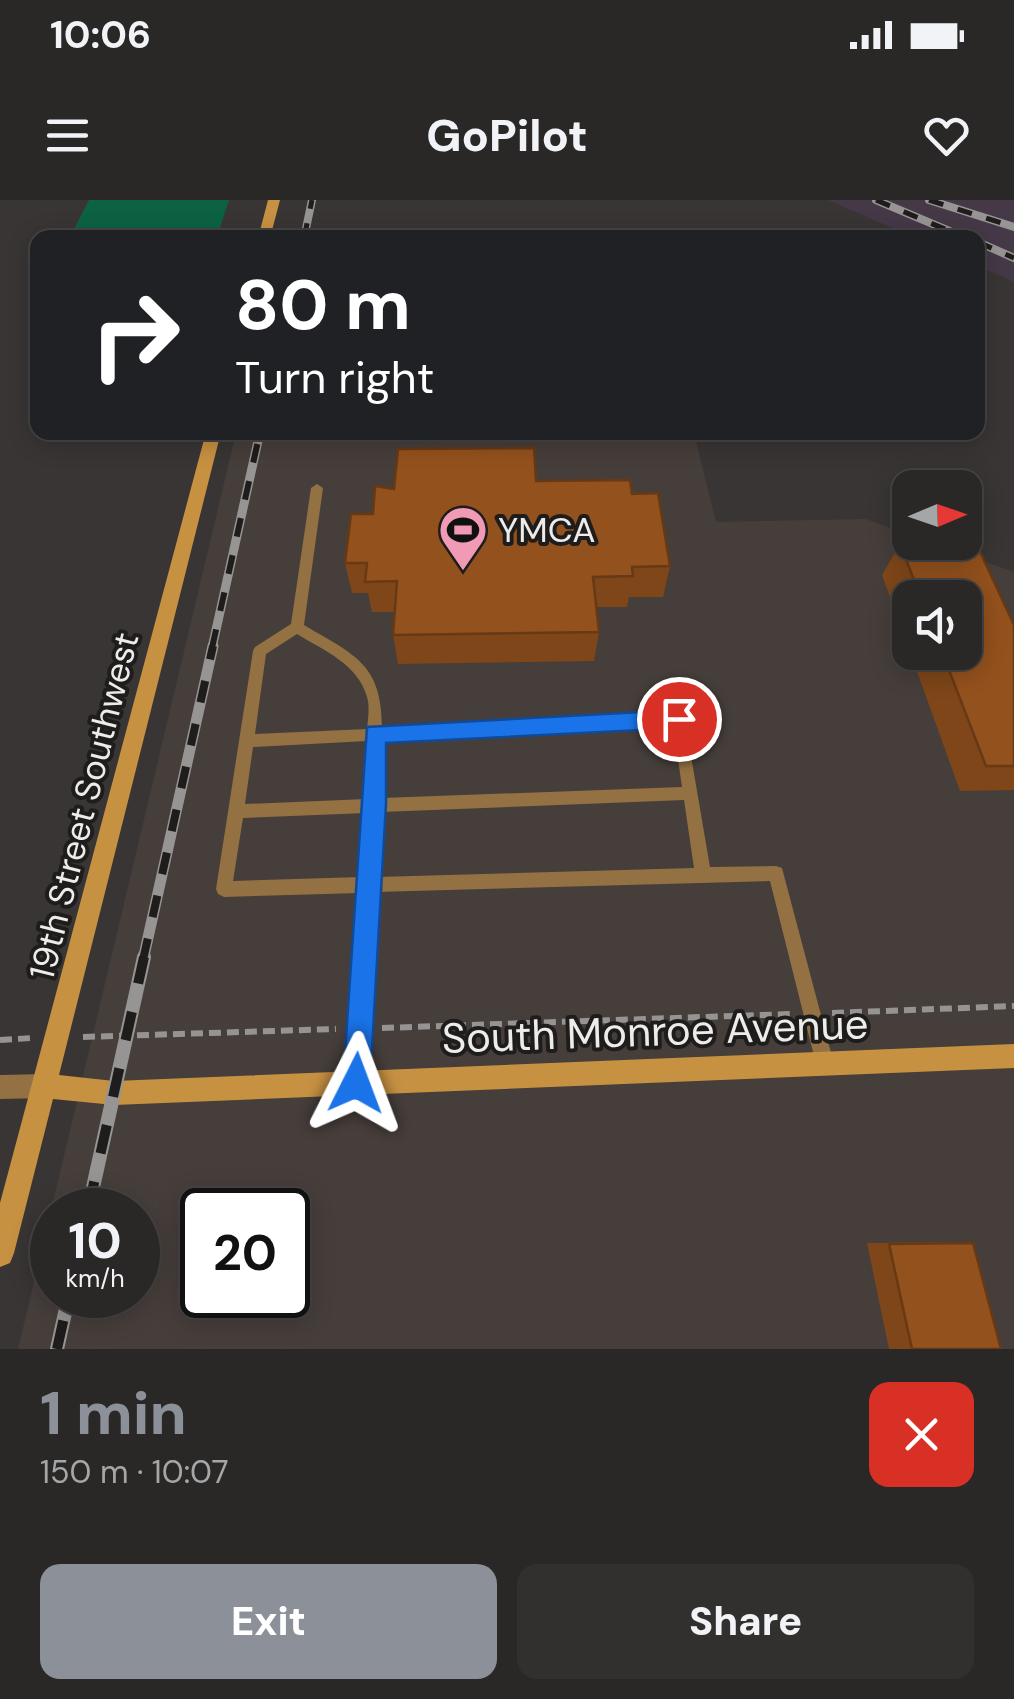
<!DOCTYPE html>
<meta charset="utf-8">
<style>
body{margin:0;font-family:"DM Sans",sans-serif;background:#32302f;color:#f1f3f6;height:100vh;display:flex;flex-direction:column;font-size:38px;white-space:nowrap}
*{box-sizing:border-box;margin:0}
p{font-size:32px;color:#a5a6a7}
.icon{flex:none;width:55px;height:55px;fill:none;stroke:currentColor;stroke-width:2;stroke-linecap:round;stroke-linejoin:round}
.map{position:relative;height:1149px;overflow:hidden}
.sheet{display:flex;flex-direction:column;background:#2a2827;flex:1}
.sheet>*{flex:none}
.guide{position:absolute;left:30px;top:30px;width:955px;height:210px;border-radius:20px;box-shadow:0 5px 25px #0003,0 0 0 2px #464444;background:#202124;color:#fff;overflow:hidden}
.needle{width:65px;rotate:88deg}
.buttons{position:absolute;left:892px;top:270px;display:grid;gap:20px}
.buttons a{display:grid;place-items:center;width:90px;height:90px;border-radius:20px;background:#2a2827;box-shadow:0 5px 25px #0003,0 0 0 2px #464444;font-size:50px}
.speed{position:absolute;left:30px;top:988px;display:flex;gap:20px;font-size:50px;font-weight:700;text-align:center}
.speed>*{display:grid;place-content:center;width:130px;height:130px;border-radius:50%;background:#2a2827;box-shadow:0 5px 25px #0003,0 0 0 2px #464444;line-height:1}
.speed small{font-size:25px;font-weight:400}
.speed .limit{border:5px solid #111;border-radius:15px;background:#fff;color:#111}
.pin{position:absolute;display:grid;place-items:center;width:85px;height:85px;color:#fff;margin:-42px;border:5px solid #fff;border-radius:50%;box-shadow:0 2px 10px #0007}
.me{position:absolute;width:110px;margin:-55px;rotate:3deg;stroke-linejoin:round;filter:drop-shadow(0 0 8px #0008)}
.turn{display:flex;align-items:center;gap:35px;height:210px;padding:0 40px;font-size:45px}
.turn .icon{width:130px;height:130px;stroke-width:2.5}
.turn b{display:block;font-size:70px;line-height:85px}
.round{display:grid;place-items:center;flex:none;width:105px;height:105px;border-radius:20px;background:#32302f}
.headline{display:flex;align-items:center;justify-content:space-between;height:170px;padding:0 40px}
h1{font-size:60px;font-weight:800;line-height:75px;color:#8c9099}
.button{display:flex;gap:20px;margin-top:auto;padding:20px 40px}
.button a{flex:1;height:115px;border-radius:20px;background:#8c9099;color:#fff;font-size:40px;font-weight:800;line-height:115px;text-align:center}
.button a+a{background:#32302f;color:#f1f3f6}
.status{display:flex;justify-content:space-between;align-items:center;height:70px;padding:0 50px;background:#2a2827;direction:ltr}
.status svg{height:28px;fill:currentColor}
header{display:flex;justify-content:space-between;align-items:center;height:130px;padding:0 40px;background:#2a2827;font-size:45px;font-weight:800}
.map>svg:first-child{display:block}
.built{fill:#463e3b;fill-rule:evenodd}
.industrial{fill:#453847}
.green{fill:#0d6243}
.lines{fill:none;stroke-linecap:round;stroke-linejoin:round}
.path{stroke:#969493;stroke-width:6;stroke-dasharray:12 6;stroke-linecap:butt}
.service{fill:#937143;fill-rule:evenodd}
.tertiary{fill:#937143;fill-rule:evenodd}
.secondary{fill:#c79142;fill-rule:evenodd}
.rail-far3-casing{stroke:#979594;stroke-width:8}
.rail-far2-casing{stroke:#979594;stroke-width:9}
.rail-far1-casing{stroke:#979594;stroke-width:11}
.rail-casing{stroke:#979594;stroke-width:14}
.rail-far3{stroke:#1e1d1c;stroke-width:5;stroke-dasharray:15;stroke-linecap:butt}
.rail-far2{stroke:#1e1d1c;stroke-width:6;stroke-dasharray:19;stroke-linecap:butt}
.rail-far1{stroke:#1e1d1c;stroke-width:8;stroke-dasharray:22;stroke-linecap:butt}
.rail{stroke:#1e1d1c;stroke-width:10;stroke-dasharray:29;stroke-linecap:butt}
.wall{fill:#7e4619}
.building{fill:#93511d;stroke:#673914;stroke-width:2.5}
.route{fill:#1a73e8;stroke:#114b97;stroke-width:2.5}
.labels{text-anchor:middle;dominant-baseline:central;stroke-width:8;stroke-linejoin:round;paint-order:stroke}
.poi-label{font-size:35px;fill:#eeeceb;stroke:#1e1d1c;text-anchor:start}
.street-label{font-size:35px;fill:#eeeceb;stroke:#1e1d1c}
.near-street-label{font-size:42px;fill:#eeeceb;stroke:#1e1d1c}
</style>
<div class="status"><b>10:06</b><svg viewBox="0 0 49 12"><path d="M0 12V9h3v3zM5 12V6h3v6zM10 12V3h3v9zM15 12V0h3v12zM26 1h20v11H26zM47 4h2v5h-2z"/></svg></div>
<header><svg class="icon" aria-label="menu" viewBox="0 0 24 24"><path d="M4 6h16M4 12h16M4 18h16"/></svg>GoPilot<svg class="icon" aria-label="heart" viewBox="0 0 24 24"><path d="M12 20l-8-8c-3-5 5-10 8-4 3-6 11-1 8 4z"/></svg></header>
<div class="map">
<svg width="1014" height="1149" viewBox="0 0 1014 1149">
<rect width="100%" height="100%" fill="#383534"/>
<path class="built" d="M236,233H694L716,322L866,319L910,335V342L932,343L1014,372V1149H18ZM910,398H965V452H910ZM52,1010H138V1095H52ZM202,1010H288V1095H202Z"/>
<path class="industrial" d="M828,0H1014V82L978,66V38L913,37Z"/>
<path class="green" d="M89,0H229L217,37H70Z"/>
<g class="lines">
<path class="path" d="M832,813L1014,806
M382,828L791,814
M83,837L336,829
M0,840L32,838"/>
<path class="service" d="M317,284L323,288L304,425C354,455 382,463 382,528L679,513L684,515L710,667L776,666L782,668L834,864L831,870L825,873L819,870L816,864L770,681L376,692L365,883L363,890L356,892L349,890L347,883L360,693L224,697L218,694L216,689L253,451L255,447L291,424L311,288ZM297,434C323,450 358,464 367,497C370,506 368,519 367,529L255,534L266,454ZM673,525L682,587L382,598V540ZM367,541L366,599L245,604L253,547ZM684,600L694,668L377,677L381,612ZM366,613L361,677L233,681L243,618Z"/>
<path class="tertiary" d="M45,874L54,877L57,886L54,895L45,898L0,899V875Z"/>
<path class="secondary" d="M268,0H280L270,38H258Z
M206,232H221L59,875L114,881L1014,844V868L114,905L53,899L14,1053L10,1063L0,1067V1003Z"/>
<g class="rail-far3-casing">
<path id="rail-far3" d="M876,0L966,38
M929,0L1014,27
M304,38L312,0
M978,42L1014,58"/>
</g>
<g class="rail-far2-casing">
<path id="rail-far2" d="M212,448L260,232"/>
</g>
<g class="rail-far1-casing">
<path id="rail-far1" d="M143,760L213,446"/>
</g>
<g class="rail-casing">
<path id="rail" d="M88,1010L144,757
M57,1149L69,1095"/>
</g>
<use href="#rail-far3" class="rail-far3"/>
<use href="#rail-far2" class="rail-far2"/>
<use href="#rail-far1" class="rail-far1"/>
<use href="#rail" class="rail"/>
</g>
<path class="wall" d="M536,281L632,294L670,366L663,397H629L627,407H596L599,432L594,461L398,464L393,435L394,412H372L368,393H352L345,363L373,314L394,289Z
M900,344L1014,425V590L960,591L910,452H965V398H910V452L882,375Z
M947,1042L973,1043L1001,1149H889L867,1043Z"/>
<path class="building" d="M534,248L536,281L630,280L632,294L658,293L670,366L632,367L633,376L593,377L599,432L393,435L397,381L365,382L367,363H345L351,314H373L375,286L394,289L398,249Z
M976,343L1014,425V566H986L942,452H965V398H921L900,344Z
M973,1043L1001,1149H912L889,1044Z"/>
<path class="route" d="M679,510L690,519L679,528L386,543V604L370,883L366,893L356,897L347,893L343,883L367,527Z"/>
<defs>
<g id="stadium-pin" transform="scale(2.5)"><path d="M0 17L-7.5 6A9.5 9.5 0 1 1 7.5 6Z" fill="#f09ab5" stroke="#1e1d1c"/><path d="M0-5a6.5 5 0 1 0 0 10a6.5 5 0 1 0 0-10ZM-3.5-1.8h7v3.6h-7Z" fill="#111"/></g>
</defs>
<g fill-rule="evenodd">
<use href="#stadium-pin" x="463" y="330"/>
</g>
<g class="labels">
<g class="poi-label">
<text x="498" y="330">YMCA</text>
</g>
<g class="street-label">
<text transform="translate(84 606) rotate(-76)">19th Street Southwest</text>
</g>
<g class="near-street-label">
<text transform="translate(655 831) rotate(-2)">South Monroe Avenue</text>
</g>
</g>
</svg>
<div class="buttons">
<a><svg class="needle" viewBox="-14 -14 28 28"><path d="M0-13l5 13h-10z" fill="#e53935"/><path d="M0 13l5-13h-10z" fill="#a5a6a7"/></svg></a>
<a><svg class="icon" aria-label="sound" viewBox="0 0 24 24"><path d="M4 9h4l5-4v14l-5-4H4zM17 9q2 3 0 6"/></svg></a>
</div>
<div class="speed"><div>10<small>km/h</small></div><div class="limit">20</div></div>
<div class="pin" style="left:679px;top:519px;background:#d93025"><svg class="icon" aria-label="arrive" viewBox="0 0 24 24"><path d="M6 21V4h12l-3 4 3 4H6"/></svg></div>
<svg class="me" style="left:356px;top:883px" viewBox="-20 -20 40 40"><path d="M0-17L14 15 0 8-14 15z" fill="#1a73e8" stroke="#fff" stroke-width="4"/></svg>
<div class="guide">
<div class="turn"><svg class="icon" aria-label="right" viewBox="0 0 24 24"><path d="M7 20v-9h11M14 6l5 5-5 5"/></svg><div><b>80 m</b>Turn right</div></div>
</div>
</div>
<section class="sheet">
<div class="headline"><div><h1>1 min</h1><p>150 m · 10:07</p></div><a class="round" style="background:#d93025;color:#fff"><svg class="icon" aria-label="close" viewBox="0 0 24 24"><path d="M6 6l12 12M18 6L6 18"/></svg></a></div>
<div class="button"><a>Exit</a><a>Share</a></div>
</section>
